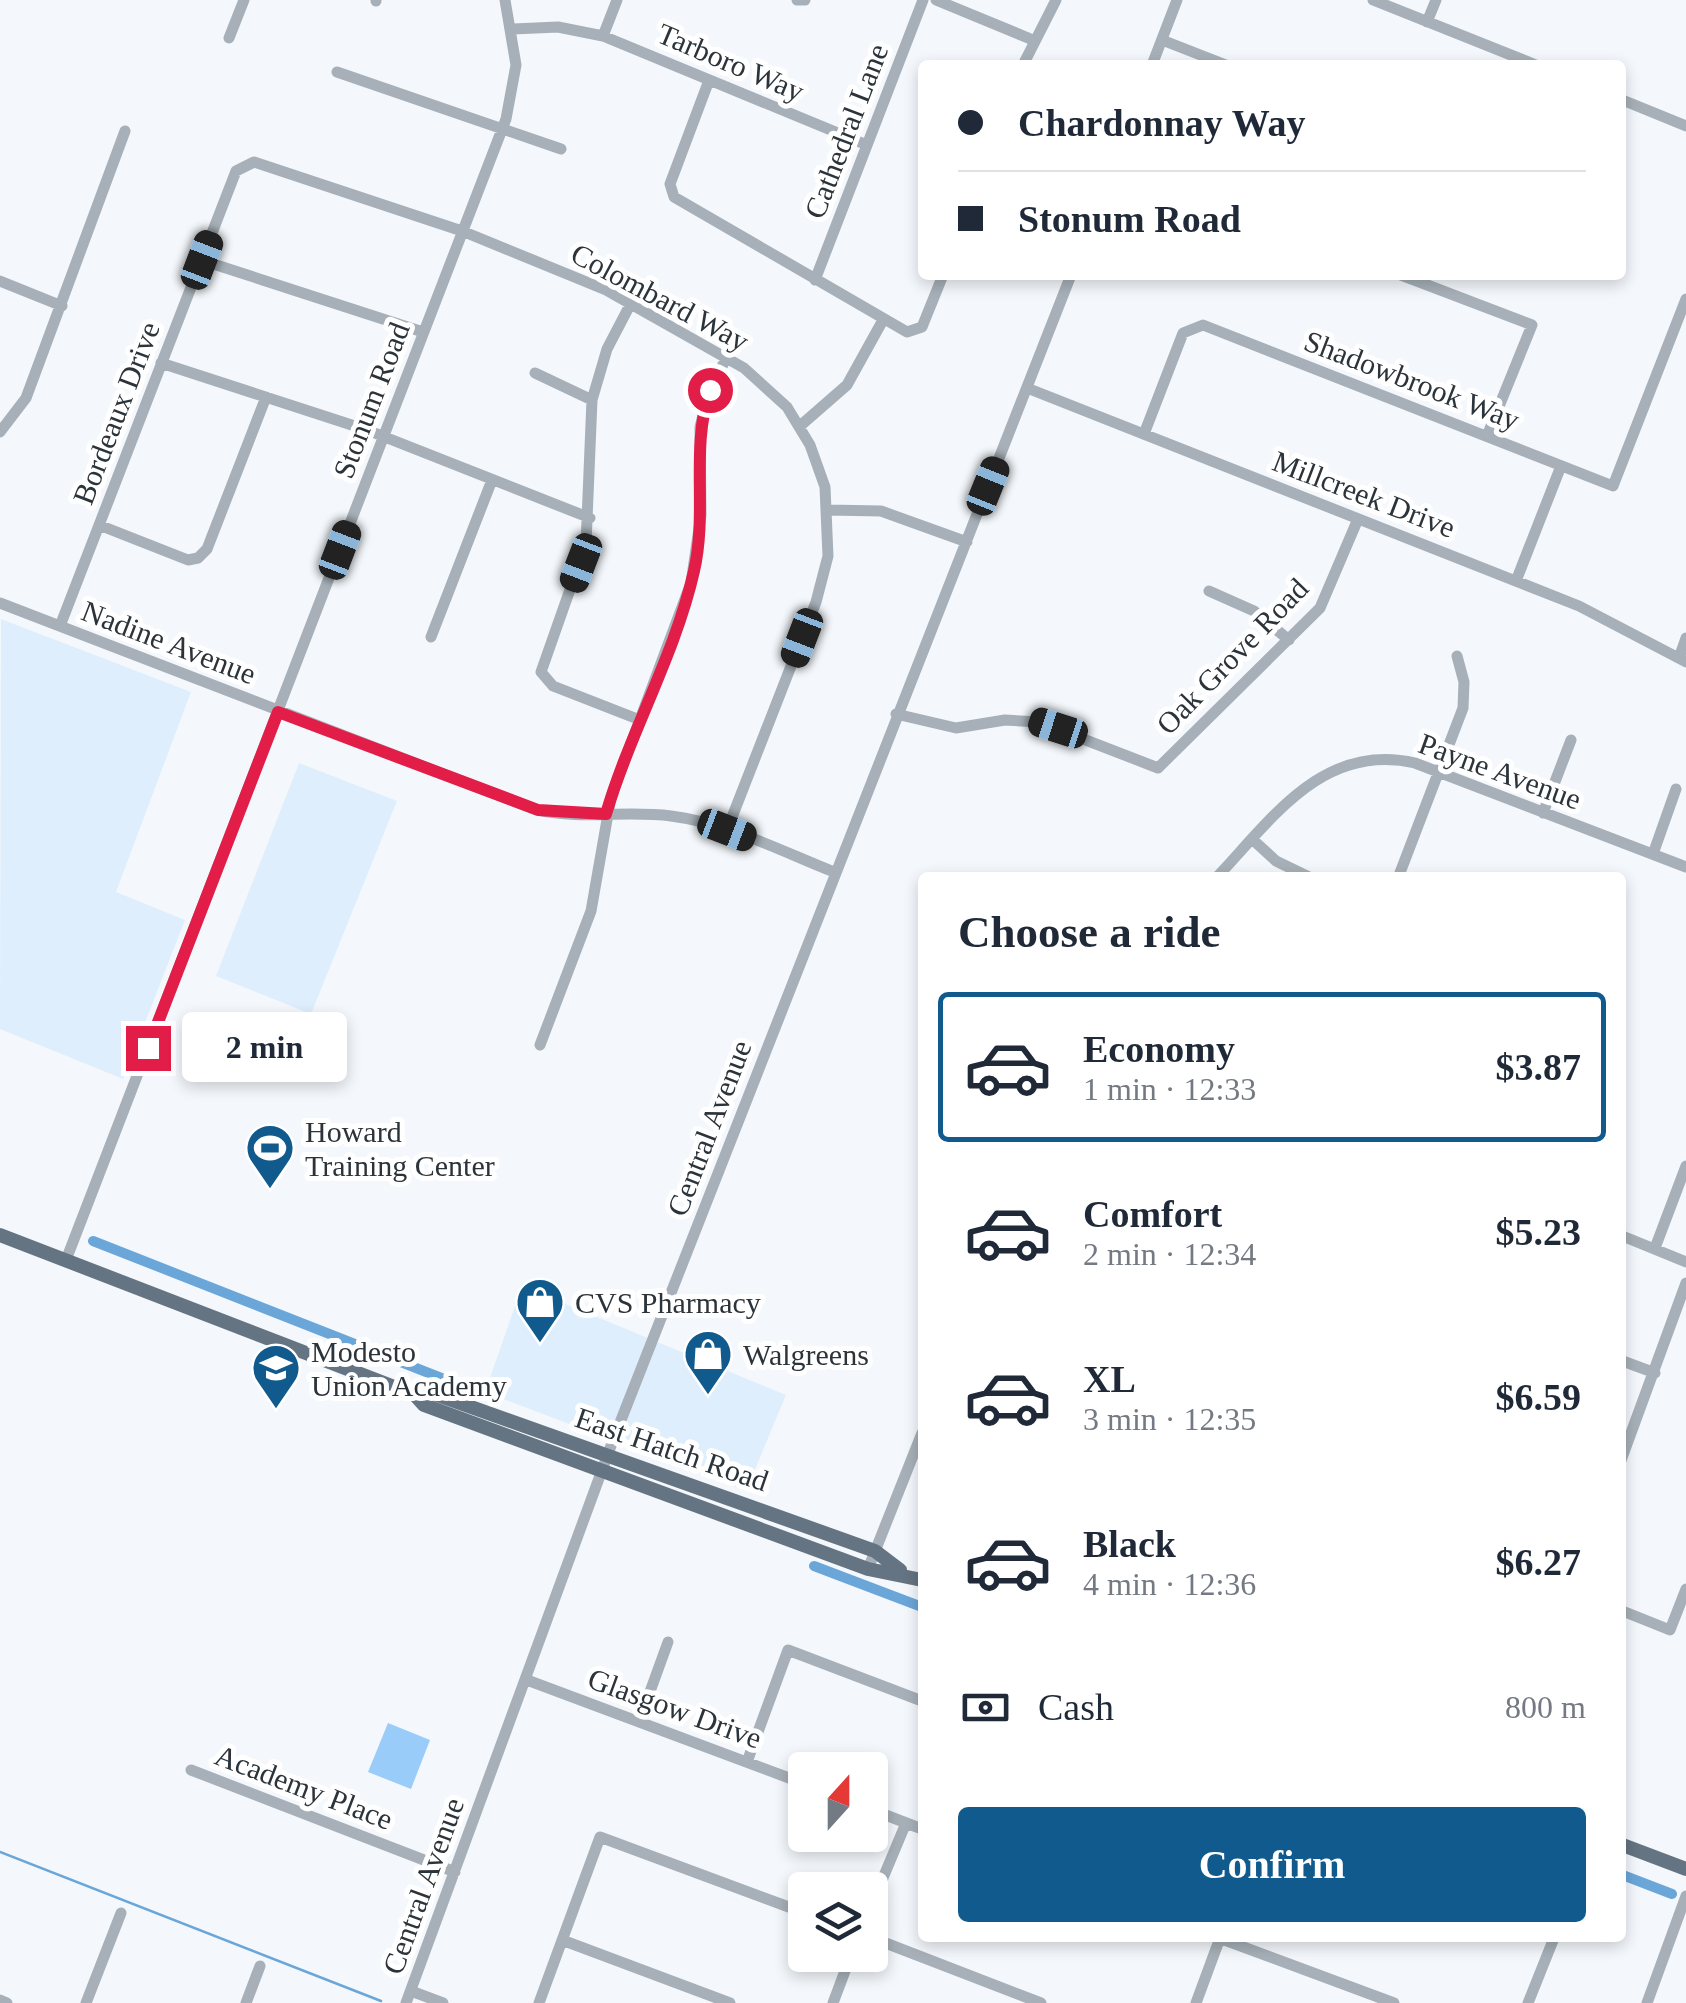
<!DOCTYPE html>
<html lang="en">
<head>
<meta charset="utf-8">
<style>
  :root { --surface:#fff; --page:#f6f6f7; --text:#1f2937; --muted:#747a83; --line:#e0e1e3; --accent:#105a8d }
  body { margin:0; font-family:Georgia,serif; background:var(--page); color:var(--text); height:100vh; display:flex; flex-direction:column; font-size:38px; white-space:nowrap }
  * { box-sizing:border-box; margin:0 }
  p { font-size:32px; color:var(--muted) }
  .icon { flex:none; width:55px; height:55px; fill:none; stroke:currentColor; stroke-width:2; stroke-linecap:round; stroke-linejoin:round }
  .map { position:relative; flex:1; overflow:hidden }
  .side { position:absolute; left:918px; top:872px; width:708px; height:1070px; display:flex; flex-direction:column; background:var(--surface); border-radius:10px; box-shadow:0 5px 15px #0003 }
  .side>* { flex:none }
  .guide { position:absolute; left:918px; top:60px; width:708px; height:220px; border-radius:10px; box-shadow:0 5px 15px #0003; display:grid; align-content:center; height:220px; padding:0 40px; background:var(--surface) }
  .needle { width:65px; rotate:21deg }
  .buttons { position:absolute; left:788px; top:1752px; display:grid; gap:20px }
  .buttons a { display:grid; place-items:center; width:100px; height:100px; border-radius:10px; background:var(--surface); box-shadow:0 5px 15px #0003; font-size:50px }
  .end { position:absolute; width:45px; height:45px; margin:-22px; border:12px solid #e11d48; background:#fff; box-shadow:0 0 0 5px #fff }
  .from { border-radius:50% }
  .bubble { position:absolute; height:70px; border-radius:10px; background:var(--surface); box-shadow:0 5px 15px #0003; font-size:32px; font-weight:800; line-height:70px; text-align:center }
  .car { position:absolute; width:30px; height:60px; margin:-30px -15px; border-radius:12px; box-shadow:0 0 8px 2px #0007; background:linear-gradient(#222 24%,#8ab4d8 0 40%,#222 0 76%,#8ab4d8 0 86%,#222 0) }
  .guide b { display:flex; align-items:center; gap:35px; height:95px; font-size:38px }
  .guide b+b { border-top:2px solid var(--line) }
  .guide i { width:25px; height:25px; background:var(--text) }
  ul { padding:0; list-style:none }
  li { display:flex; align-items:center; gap:30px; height:150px; margin:0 20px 15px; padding:0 20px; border:5px solid transparent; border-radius:10px }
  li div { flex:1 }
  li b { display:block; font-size:38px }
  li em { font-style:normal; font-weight:800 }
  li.active { border-color:var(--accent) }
  li>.icon { width:90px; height:90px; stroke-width:1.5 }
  h2 { padding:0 40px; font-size:45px; line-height:120px }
  .pay { display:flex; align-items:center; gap:25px; height:110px; padding:0 40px; font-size:38px }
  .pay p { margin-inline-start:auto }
  .primary-button { display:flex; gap:20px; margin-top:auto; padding:20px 40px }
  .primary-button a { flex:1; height:115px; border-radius:10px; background:var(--accent); color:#fff; font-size:40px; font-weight:800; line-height:115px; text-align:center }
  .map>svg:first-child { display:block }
  .built { fill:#deeefd }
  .green { fill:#99ccf9 }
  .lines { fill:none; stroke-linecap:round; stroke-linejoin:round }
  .stream { stroke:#6ba6d9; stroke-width:2.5 }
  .canal { stroke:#6ba6d9; stroke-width:10 }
  .minor { stroke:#a7b0b8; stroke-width:11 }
  .major { stroke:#657482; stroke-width:14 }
  .route { stroke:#e11d48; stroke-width:12 }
  .labels { text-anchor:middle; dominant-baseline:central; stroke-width:10; stroke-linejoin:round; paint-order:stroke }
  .street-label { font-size:30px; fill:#2c343b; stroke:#fff }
  .poi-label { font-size:30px; fill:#2c343b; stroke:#fff; text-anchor:start }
</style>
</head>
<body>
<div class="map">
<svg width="1686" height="2003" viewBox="0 0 1686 2003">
  <rect width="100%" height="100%" fill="#f4f8fc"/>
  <path class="built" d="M1,619L191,692L116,892L185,920L123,1079L0,1029Z
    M299,763L397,801L311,1014L216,976Z
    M522,1286L786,1395L746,1491L485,1392Z"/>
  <path class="green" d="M388,1723L430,1740L411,1789L368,1772Z"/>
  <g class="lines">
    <path class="stream" d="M0,1852L381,2001"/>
    <path class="canal" d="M93,1241L472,1390
      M814,1566L922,1607
      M1620,1874L1672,1894"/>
    <path class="minor" d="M376,0V1
      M797,0H805
      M936,0L1033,40
      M1373,0L1536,65
      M1427,22L1436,0
      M513,29L558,27L603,36L867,145
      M603,36L617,0
      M229,38L244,0
      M1162,40L1226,65
      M1023,65L1056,0
      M1152,65L1177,0
      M337,72L561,149
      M708,83L670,184L674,197L907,332L922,327L943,275
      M1620,99L1686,126
      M201,260L423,332
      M1401,275L1532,325L1487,436
      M815,280L923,0
      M0,281L62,306
      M631,303L607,349L592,400L586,544L541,672L553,686L640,720
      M161,363L367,430L590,518
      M535,373L592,400
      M1027,388L1579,606L1686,662
      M800,426L847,385L883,320
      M0,432L26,398L125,131
      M1144,434L1183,333L1203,325L1613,486L1686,299
      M828,510L881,511L967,542
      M99,525L188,560L198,558L207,549L266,397
      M1516,581L1561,466
      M1209,591L1254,611L1289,640
      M0,603L537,810C582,820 626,810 671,816C727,823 781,851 834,872
      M60,626L236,171L254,162L462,231L606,290L744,368L787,407L810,445L825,487L828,556L816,602L727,830
      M431,637L492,480
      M1679,658L1686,638
      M896,714L956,728L1005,720L1039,722L1158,768L1320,608L1358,519
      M1543,813L1571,740
      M1252,839L1276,861L1311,878
      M1653,854L1676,789
      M1216,878C1272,819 1323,742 1415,763L1686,867
      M1398,878L1463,708L1464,682L1457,656
      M540,1045L591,911L611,797L691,583L701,515L700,427L710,389L727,357
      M1620,1235L1686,1262
      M1655,1248L1686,1166
      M66,1260L506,119L516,65L505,0
      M1620,1360L1655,1373
      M1620,1463L1686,1283
      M868,1569L922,1433
      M1620,1610L1670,1630L1686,1589
      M527,1680L805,1784
      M639,1722L668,1642
      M747,1762L788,1650L922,1701
      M191,1770L455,1872
      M870,1809L922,1829
      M870,1909L906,1823
      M870,1937L1041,2003
      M1219,1938L1394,2003
      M562,1940L730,2003
      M411,1991L443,2003
      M0,2000L7,2003
      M86,2003L121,1913
      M246,2003L260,1966
      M406,2003L612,1443L1071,275
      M539,2003L600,1837L805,1913
      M833,2003L851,1955
      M1196,2003L1220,1938
      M1528,2003L1554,1938
      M1647,2003L1686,1896"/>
    <path class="major" d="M0,1235L415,1395L424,1405L868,1569L922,1580
      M415,1395L429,1392L875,1551L900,1570
      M1620,1844L1686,1869"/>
  </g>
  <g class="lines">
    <path class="route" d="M148,1048L278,712L538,810L606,814C630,732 675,655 694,571C708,510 690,449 710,390"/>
  </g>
  <defs>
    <g id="stadium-pin" transform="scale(2.5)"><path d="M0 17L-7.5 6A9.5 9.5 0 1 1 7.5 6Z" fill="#105a8d" stroke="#fff"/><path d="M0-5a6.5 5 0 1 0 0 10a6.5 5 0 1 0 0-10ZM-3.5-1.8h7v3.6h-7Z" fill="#fff"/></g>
    <g id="shop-pin" transform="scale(2.5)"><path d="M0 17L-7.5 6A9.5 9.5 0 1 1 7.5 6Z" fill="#105a8d" stroke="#fff"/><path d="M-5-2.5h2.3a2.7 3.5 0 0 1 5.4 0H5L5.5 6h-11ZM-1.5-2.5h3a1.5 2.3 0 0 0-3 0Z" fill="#fff"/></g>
    <g id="school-pin" transform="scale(2.5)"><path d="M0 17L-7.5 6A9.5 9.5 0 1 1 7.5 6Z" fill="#105a8d" stroke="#fff"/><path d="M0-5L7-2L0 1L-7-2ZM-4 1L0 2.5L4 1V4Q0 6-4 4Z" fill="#fff"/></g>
  </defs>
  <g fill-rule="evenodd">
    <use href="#stadium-pin" x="270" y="1148"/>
    <use href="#shop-pin" x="540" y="1302"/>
    <use href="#shop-pin" x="708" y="1354"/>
    <use href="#school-pin" x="276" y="1368"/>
  </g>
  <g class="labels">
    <g class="street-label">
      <text transform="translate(731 62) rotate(23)">Tarboro Way</text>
      <text transform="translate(846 131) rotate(-69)">Cathedral Lane</text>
      <text transform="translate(660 297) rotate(28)">Colombard Way</text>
      <text transform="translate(1412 380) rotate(21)">Shadowbrook Way</text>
      <text transform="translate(371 400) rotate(-69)">Stonum Road</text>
      <text transform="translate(116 413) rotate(-69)">Bordeaux Drive</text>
      <text transform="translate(1364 494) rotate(21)">Millcreek Drive</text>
      <text transform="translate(169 642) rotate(21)">Nadine Avenue</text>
      <text transform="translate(1232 656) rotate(-46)">Oak Grove Road</text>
      <text transform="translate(1500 771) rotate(20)">Payne Avenue</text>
      <text transform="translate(709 1128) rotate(-69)">Central Avenue</text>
      <text transform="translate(672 1449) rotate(19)">East Hatch Road</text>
      <text transform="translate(675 1708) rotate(20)">Glasgow Drive</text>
      <text transform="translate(304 1787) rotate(21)">Academy Place</text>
      <text transform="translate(423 1886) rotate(-70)">Central Avenue</text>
    </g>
    <g class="poi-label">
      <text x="305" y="1131">Howard<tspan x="305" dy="34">Training Center</tspan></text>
      <text x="575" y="1302">CVS Pharmacy</text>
      <text x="311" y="1351">Modesto<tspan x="311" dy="34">Union Academy</tspan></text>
      <text x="743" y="1354">Walgreens</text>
    </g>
  </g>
</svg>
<div class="buttons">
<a><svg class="needle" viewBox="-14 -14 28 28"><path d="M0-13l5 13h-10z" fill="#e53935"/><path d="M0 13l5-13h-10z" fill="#747a83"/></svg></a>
<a><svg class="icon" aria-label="layers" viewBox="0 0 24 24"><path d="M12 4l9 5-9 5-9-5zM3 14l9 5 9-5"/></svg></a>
</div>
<i class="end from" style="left:710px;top:390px"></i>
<i class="end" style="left:148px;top:1048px"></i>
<div class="bubble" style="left:182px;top:1012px;width:165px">2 min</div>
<i class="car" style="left:202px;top:260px;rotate:21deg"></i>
<i class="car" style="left:988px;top:486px;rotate:22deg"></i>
<i class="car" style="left:340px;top:550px;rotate:21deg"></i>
<i class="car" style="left:581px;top:563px;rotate:201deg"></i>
<i class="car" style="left:802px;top:638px;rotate:201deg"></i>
<i class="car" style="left:1058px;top:728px;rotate:288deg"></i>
<i class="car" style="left:727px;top:830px;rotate:111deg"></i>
<div class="guide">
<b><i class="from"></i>Chardonnay Way</b>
<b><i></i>Stonum Road</b>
</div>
<section class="side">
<h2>Choose a ride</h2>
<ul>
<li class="active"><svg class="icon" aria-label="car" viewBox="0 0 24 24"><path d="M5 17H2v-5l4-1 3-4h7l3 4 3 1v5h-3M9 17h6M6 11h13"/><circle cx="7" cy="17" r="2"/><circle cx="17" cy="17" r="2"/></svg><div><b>Economy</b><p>1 min · 12:33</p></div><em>$3.87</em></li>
<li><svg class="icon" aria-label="car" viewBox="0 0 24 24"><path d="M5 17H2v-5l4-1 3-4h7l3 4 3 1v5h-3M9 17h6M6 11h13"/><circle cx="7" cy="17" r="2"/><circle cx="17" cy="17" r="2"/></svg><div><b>Comfort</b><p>2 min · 12:34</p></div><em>$5.23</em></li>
<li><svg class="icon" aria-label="car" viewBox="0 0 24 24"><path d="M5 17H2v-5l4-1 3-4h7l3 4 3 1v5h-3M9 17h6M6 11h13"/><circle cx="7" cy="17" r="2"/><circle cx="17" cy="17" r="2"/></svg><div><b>XL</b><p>3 min · 12:35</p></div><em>$6.59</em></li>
<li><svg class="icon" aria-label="car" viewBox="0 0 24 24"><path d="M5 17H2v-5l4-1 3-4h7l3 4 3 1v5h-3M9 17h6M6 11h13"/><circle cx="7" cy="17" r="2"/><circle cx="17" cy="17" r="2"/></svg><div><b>Black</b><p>4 min · 12:36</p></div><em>$6.27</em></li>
</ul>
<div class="pay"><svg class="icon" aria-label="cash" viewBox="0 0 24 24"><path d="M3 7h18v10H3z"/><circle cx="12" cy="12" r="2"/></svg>Cash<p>800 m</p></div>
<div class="primary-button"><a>Confirm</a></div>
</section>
</div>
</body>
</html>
